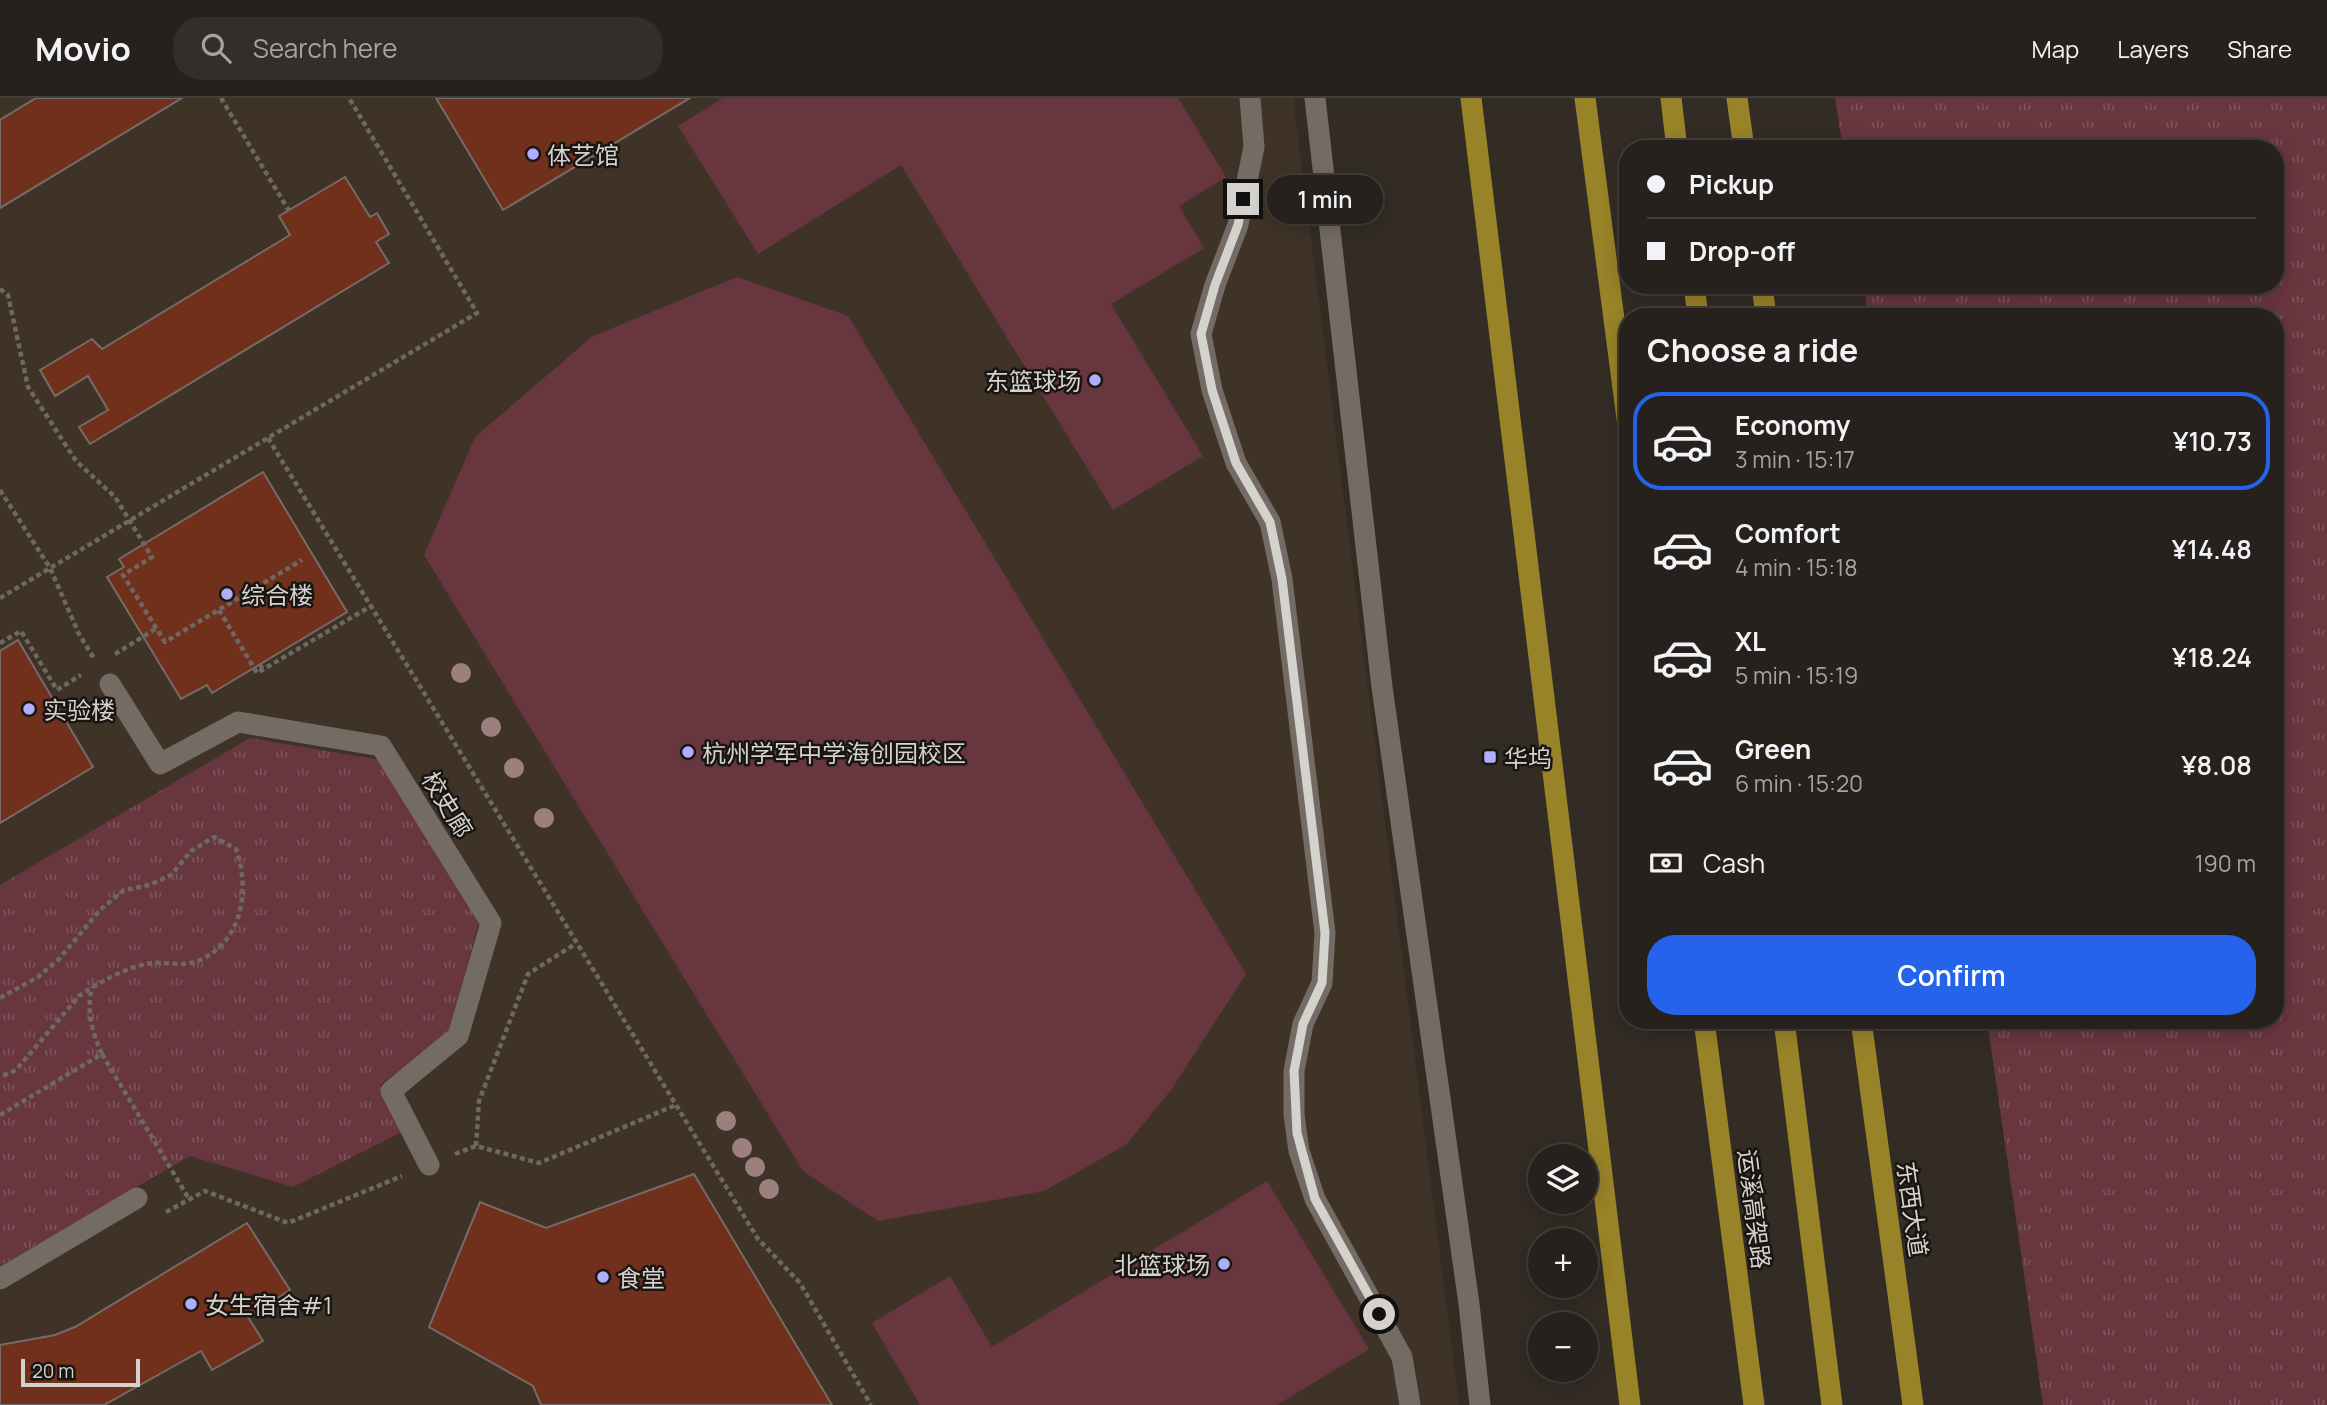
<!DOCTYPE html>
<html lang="en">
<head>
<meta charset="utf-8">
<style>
  :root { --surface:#26211c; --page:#322e29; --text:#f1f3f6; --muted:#a4a3a3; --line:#423e3b; --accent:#2563eb }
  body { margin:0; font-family:Manrope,"Noto Sans SC",sans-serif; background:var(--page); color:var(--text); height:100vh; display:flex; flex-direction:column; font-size:26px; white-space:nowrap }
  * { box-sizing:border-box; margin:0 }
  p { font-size:23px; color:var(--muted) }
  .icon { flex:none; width:38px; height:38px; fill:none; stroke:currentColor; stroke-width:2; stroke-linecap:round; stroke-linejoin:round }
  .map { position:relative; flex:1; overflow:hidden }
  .sheet { position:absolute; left:1619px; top:210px; width:665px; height:721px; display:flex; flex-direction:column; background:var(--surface); border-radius:28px; box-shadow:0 4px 18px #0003,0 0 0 2px var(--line) }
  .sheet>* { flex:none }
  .top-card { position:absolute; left:1619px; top:42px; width:665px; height:154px; border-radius:28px; box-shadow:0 4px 18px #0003,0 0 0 2px var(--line); display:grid; align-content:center; height:154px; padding:0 28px; background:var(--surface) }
  .fabs { position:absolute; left:1528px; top:1046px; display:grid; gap:14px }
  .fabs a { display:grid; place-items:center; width:70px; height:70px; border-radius:50%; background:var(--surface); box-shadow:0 4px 18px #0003,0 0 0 2px var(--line); font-size:35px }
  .scale { position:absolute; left:21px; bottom:18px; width:119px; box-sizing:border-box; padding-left:7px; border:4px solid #d5d1cc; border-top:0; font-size:19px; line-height:24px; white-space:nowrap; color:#d5d1cc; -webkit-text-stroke:5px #181512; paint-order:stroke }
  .end { position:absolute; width:32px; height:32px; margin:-16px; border:9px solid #d5d1cc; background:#111; box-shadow:0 0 0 4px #111 }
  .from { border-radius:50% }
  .bubble { position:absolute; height:49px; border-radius:24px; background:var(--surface); box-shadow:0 4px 18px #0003,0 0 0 2px var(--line); font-size:23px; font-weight:600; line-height:49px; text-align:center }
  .top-card b { display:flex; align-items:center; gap:24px; height:66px; font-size:26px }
  .top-card b+b { border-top:2px solid var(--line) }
  .top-card i { width:18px; height:18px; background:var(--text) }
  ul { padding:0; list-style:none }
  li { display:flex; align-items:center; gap:21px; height:98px; margin:0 14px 10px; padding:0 14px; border:4px solid transparent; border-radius:28px }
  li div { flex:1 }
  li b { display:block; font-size:26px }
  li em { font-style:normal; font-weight:600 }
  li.active { border-color:var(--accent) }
  li>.icon { width:63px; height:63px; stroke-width:1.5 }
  h2 { padding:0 28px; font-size:32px; line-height:84px }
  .pay { display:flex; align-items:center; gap:18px; height:77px; padding:0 28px; font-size:26px }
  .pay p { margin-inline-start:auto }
  .button { display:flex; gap:14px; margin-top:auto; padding:14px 28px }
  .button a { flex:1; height:80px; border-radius:28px; background:var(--accent); color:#fff; font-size:28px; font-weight:600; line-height:80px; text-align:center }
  header { display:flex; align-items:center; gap:42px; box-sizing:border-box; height:98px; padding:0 35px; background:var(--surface); border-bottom:2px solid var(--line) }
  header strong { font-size:33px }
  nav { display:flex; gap:38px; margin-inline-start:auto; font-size:24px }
  .search { width:490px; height:63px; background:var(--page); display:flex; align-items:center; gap:18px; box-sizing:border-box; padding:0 24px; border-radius:28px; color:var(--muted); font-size:26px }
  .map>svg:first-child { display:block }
  .built { fill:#3f3328 }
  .grass { fill:url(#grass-tufts) }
  .pitch { fill:#68363f }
  .building { fill:#70301c; stroke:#766b67; stroke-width:2 }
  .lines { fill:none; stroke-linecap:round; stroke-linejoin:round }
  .path { stroke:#6e6862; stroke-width:4.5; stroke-dasharray:5 3.5; stroke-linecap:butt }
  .street { stroke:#736b64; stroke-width:21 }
  .highway { stroke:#998328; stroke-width:21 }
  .tree { fill:#9c8080 }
  .route { stroke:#d5d1cc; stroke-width:9 }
  .poi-dot { fill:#aeaefb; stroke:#181512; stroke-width:2.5 }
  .labels { text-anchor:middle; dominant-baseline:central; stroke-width:5; stroke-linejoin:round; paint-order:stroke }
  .poi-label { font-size:24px; fill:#d5d1cc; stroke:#181512; text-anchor:start }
  .street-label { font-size:24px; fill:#d5d1cc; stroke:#181512 }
</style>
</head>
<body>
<header>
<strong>Movio</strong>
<div class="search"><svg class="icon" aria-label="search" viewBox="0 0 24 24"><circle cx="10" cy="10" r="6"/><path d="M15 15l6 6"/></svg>Search here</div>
<nav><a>Map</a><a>Layers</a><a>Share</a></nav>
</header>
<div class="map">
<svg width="2327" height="1307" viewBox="0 0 2327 1307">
  <defs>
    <pattern id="grass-tufts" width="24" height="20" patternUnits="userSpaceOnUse" patternTransform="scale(1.75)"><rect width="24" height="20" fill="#68363f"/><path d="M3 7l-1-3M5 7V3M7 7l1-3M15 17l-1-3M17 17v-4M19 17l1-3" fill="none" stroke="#7d525a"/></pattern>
  </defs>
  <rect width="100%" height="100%" fill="#332c25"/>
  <path class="built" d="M0,0H1293L1459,1307H0Z"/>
  <path class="grass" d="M1835,0H2327V1307H2043L1987,922H2275V219H1868L1864,187H2275V51H1843Z
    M250,640L380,662L479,824L449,935L380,987L404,1033L293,1089L190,1058L0,1168V787Z"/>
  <path class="pitch" d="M723,0H1178L1226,79L1179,108L1204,150L1111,206L1203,358L1113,412L901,67L758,156L678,28Z
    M737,179L848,218L1246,876L1171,992L1127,1046L1044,1093L878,1123L803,1073L424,457L475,339L593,238Z
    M1267,1083L1369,1251L1277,1307H920L872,1225L950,1178L992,1249Z"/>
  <path class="building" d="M36,0H182L0,110V22Z
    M436,0H690L503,112Z
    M345,79L370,119L377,115L389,136L376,144L389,165L90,346L79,329L108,312L88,278L55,298L40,272L92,241L102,251L290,137L279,118Z
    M263,374L347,514L212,595L207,587L181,601L107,479L124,469L119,461Z
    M18,542L93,669L0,725V553Z
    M694,1076L832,1307H541L533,1288L429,1229L480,1104L546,1130Z
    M247,1125L290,1192L248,1219L263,1243L212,1272L201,1253L104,1307H0V1247L55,1237L75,1229Z"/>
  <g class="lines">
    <path class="path" d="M221,0L289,113
      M0,191L8,197L28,289L76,363L115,399L152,459L123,477L165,544L302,462
      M268,340L758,1141L800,1185L871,1307
      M0,392L50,470L79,536L95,562
      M0,500L477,215L349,0
      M219,512L257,575L371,508
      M0,545L21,533L57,592L81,577
      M115,556L157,530
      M260,566L263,573
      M0,900L38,879L60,860L100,812L124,792L150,787L171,777L191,753L214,739L236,751C251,793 242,847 195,864C179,869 162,862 147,866C124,870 98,885 79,898L16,972L0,979
      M102,956L189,1101
      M0,1017L102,956C92,933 86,914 92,889
      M476,1048L479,1003L528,876L575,846
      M455,1056L476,1048L539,1065L676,1007
      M166,1114L205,1093L288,1125L402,1078"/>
    <path class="street" d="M1250,0L1254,49L1238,127L1215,187L1201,236L1212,292L1236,365L1270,424L1282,481L1325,835L1322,885L1303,926L1294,973V1017L1299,1053L1315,1101L1402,1259L1410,1307
      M1315,0L1382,589L1469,1206L1480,1307
      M110,586L160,666L238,624L381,648L491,825L458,938L391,993L429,1067
      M0,1181L137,1100"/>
    <path class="highway" d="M1471,0L1630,1307
      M1585,0L1628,328
      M1671,0L1677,51
      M1737,0L1744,51
      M1694,187L1698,219
      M1762,187L1766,219
      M1704,922L1754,1307
      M1784,922L1832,1307
      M1861,922L1913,1307"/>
  </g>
  <g class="tree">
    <circle cx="461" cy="575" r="10"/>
    <circle cx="491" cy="629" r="10"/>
    <circle cx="514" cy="670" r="10"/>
    <circle cx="544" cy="720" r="10"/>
    <circle cx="726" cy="1023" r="10"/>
    <circle cx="742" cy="1050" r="10"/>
    <circle cx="755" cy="1069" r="10"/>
    <circle cx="769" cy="1091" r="10"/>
  </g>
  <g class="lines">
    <path class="route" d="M1243,101L1238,127L1215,187L1201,236L1212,292L1236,365L1270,424L1282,481L1325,835L1322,885L1303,926L1294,973L1297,1035L1315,1101L1379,1216"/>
  </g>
  <g class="poi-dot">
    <circle cx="533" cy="56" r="7"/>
    <circle cx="1095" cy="282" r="7"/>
    <circle cx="227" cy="496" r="7"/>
    <circle cx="29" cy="611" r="7"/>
    <circle cx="688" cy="654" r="7"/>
    <rect x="1483" y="652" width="14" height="14" rx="3.5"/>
    <circle cx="1224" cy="1166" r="7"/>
    <circle cx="603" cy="1179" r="7"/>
    <circle cx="191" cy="1206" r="7"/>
  </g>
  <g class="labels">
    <g class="poi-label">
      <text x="547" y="56">体艺馆</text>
      <text x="1081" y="282" text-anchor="end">东篮球场</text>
      <text x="241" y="496">综合楼</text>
      <text x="43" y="611">实验楼</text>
      <text x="702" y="654">杭州学军中学海创园校区</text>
      <text x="1504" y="659">华坞</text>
      <text x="1210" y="1166" text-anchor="end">北篮球场</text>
      <text x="617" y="1179">食堂</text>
      <text x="205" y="1206">女生宿舍#1</text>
    </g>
    <g class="street-label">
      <text transform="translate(448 706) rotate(58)">校史廊</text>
      <text transform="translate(1755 1111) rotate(83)">运溪高架路</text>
      <text transform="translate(1913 1111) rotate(82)">东西大道</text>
    </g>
  </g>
</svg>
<div class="fabs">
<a><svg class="icon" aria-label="layers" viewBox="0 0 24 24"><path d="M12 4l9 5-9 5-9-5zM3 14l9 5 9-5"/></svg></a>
<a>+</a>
<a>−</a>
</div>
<div class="scale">20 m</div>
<i class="end from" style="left:1379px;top:1216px"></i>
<i class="end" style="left:1243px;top:101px"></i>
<div class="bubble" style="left:1267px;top:77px;width:116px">1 min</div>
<div class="top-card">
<b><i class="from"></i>Pickup</b>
<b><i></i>Drop-off</b>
</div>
<section class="sheet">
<h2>Choose a ride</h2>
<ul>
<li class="active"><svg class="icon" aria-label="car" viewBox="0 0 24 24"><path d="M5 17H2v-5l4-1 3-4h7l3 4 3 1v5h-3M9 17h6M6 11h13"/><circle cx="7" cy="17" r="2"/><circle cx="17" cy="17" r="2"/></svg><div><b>Economy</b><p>3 min · 15:17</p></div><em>¥10.73</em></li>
<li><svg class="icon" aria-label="car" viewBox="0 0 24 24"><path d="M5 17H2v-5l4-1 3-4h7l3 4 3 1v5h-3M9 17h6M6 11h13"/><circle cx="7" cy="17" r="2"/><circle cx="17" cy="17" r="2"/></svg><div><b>Comfort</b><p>4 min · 15:18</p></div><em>¥14.48</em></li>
<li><svg class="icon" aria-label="car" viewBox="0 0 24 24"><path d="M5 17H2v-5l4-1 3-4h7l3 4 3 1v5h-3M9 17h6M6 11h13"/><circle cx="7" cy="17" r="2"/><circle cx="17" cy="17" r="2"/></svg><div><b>XL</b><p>5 min · 15:19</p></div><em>¥18.24</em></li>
<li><svg class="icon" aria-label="car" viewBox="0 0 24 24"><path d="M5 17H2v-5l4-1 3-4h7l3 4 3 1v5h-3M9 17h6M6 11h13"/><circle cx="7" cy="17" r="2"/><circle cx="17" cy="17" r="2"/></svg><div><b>Green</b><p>6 min · 15:20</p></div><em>¥8.08</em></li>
</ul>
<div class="pay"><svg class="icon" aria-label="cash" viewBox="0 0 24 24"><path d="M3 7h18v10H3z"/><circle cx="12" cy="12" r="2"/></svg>Cash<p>190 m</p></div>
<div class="button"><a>Confirm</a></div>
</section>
</div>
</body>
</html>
